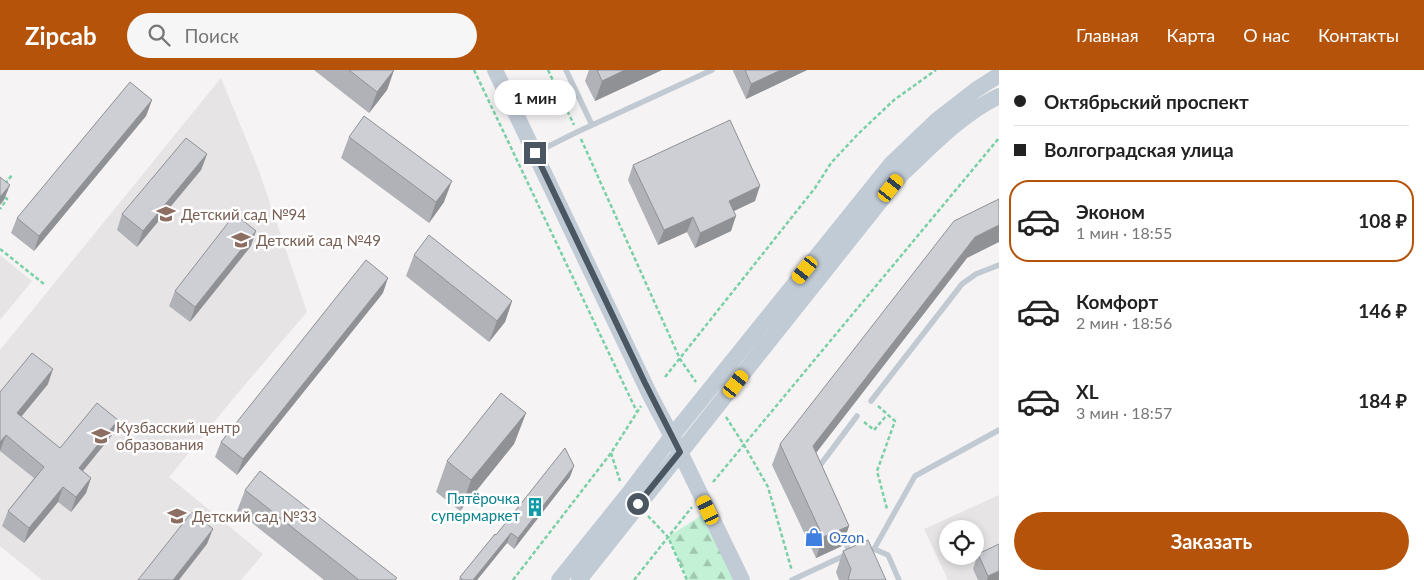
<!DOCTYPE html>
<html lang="ru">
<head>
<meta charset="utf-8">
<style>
  :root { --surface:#fff; --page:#f6f6f6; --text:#222; --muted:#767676; --line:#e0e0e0; --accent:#b45309 }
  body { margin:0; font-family:Lato,sans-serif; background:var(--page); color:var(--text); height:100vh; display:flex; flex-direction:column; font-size:19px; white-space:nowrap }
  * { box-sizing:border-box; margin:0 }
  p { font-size:16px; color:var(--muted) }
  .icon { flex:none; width:28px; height:28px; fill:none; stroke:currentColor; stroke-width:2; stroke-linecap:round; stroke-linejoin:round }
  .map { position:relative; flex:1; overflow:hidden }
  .panel { display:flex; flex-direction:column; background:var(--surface); width:425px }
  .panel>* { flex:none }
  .top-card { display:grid; align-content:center; height:110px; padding:0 15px; background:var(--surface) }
  .buttons { position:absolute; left:939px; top:450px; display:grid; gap:10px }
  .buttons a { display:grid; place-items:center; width:45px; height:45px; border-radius:50%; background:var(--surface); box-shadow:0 2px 8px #0003; font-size:25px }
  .end { position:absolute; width:22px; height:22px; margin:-11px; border:6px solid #4a5661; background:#fff; box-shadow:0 0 0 2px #fff }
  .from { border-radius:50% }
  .bubble { position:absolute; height:35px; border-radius:18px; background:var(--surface); box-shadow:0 2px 8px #0003; font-size:16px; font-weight:700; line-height:35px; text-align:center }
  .car { position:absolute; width:15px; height:30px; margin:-15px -8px; border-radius:6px; box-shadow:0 0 4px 1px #0007; background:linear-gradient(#f5c518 24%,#345 0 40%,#f5c518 0 76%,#345 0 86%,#f5c518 0) }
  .top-card b { display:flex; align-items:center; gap:18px; height:48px; font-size:19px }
  .top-card b+b { border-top:1px solid var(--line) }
  .top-card i { width:12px; height:12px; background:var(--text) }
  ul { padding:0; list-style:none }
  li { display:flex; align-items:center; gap:15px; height:82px; margin:0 10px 8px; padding:0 5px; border:2px solid transparent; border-radius:20px }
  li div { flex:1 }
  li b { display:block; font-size:19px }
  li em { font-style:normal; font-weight:700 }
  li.selected { border-color:var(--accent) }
  li>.icon { width:45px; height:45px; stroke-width:1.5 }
  .button { display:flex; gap:10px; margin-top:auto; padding:10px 15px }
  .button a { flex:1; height:58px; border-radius:30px; background:var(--accent); color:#fff; font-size:20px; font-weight:700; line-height:58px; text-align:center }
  header { display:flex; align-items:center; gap:30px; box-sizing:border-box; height:70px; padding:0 25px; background:var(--accent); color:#fff }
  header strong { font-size:24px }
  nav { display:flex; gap:28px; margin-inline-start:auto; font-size:18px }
  .search { width:350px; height:45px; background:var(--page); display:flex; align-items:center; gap:12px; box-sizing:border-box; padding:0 18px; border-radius:28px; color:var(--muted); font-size:19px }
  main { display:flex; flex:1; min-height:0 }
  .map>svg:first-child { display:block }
  .education { fill:#e6e4e5; fill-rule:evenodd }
  .forest { fill:url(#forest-firs) }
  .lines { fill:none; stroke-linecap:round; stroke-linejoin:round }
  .path { stroke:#7ad0a6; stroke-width:2.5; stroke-dasharray:4 2.5; stroke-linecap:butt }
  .service { stroke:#c1cad2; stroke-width:5.5 }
  .secondary { stroke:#c1cbd6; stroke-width:16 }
  .wall { fill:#b0b2b7 }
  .shaded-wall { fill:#909195 }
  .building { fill:#cdcfd5; stroke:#909195 }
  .route { stroke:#4a5661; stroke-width:6 }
  .labels { text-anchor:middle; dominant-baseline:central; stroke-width:5; stroke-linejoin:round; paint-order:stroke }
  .education-label { font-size:15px; fill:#785e54; stroke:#fff; text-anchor:start }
  .culture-label { font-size:15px; fill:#0d838f; stroke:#fff; text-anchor:end }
  .shop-label { font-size:15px; fill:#366cbe; stroke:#fff; text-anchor:start }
</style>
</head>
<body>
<header>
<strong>Zipcab</strong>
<div class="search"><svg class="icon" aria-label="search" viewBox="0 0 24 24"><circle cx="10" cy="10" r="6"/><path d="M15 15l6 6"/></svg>Поиск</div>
<nav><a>Главная</a><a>Карта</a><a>О нас</a><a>Контакты</a></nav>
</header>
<main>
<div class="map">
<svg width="999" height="510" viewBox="0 0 999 510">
  <defs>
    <pattern id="forest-firs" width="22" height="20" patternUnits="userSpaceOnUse" patternTransform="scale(1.25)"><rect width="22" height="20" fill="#c3f1d5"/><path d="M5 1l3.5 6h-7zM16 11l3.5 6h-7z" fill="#a0c6b0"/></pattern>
  </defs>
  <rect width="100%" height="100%" fill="#f5f3f3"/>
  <path class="education" d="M221,8L258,98L307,242L237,324L169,407L263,484L241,510H42L0,476V280Z
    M0,185L32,211L0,250Z
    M999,425V510H948L924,459ZM948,459H975V486H948Z"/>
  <path class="forest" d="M702,445L734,510H688L668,467Z"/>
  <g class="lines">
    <path class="path" d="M474,0L637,342
      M548,0L574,55
      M581,69L680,289L696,312
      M5,114L12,105
      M0,123L7,129L0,139
      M0,179L44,214
      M665,307L815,118L831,93L858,64L894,30L936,0
      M878,336L895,351L877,401L887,439
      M726,347L744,375L768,417L792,501
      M864,352L874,360L887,345
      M611,383L620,411
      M713,412L999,68
      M648,446L668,467L687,510
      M513,510L611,383L641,336
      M634,510L692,437"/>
    <path class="service" d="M566,0L592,55
      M535,83L577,62L712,0
      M871,331L962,214L976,204L999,195
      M818,398L857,346
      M792,510L850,483L842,464
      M899,510L888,485L874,479L915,406L999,360"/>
    <path class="secondary" d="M495,0L650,325L680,382L742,510
      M559,510L629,423L672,366L891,94L937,50L977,19L999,5
      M579,510L902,104C932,76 962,44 999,26"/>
  </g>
  <path class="wall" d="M314,0H394L387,20L369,43Z
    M589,0H662L595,31L585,11Z
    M733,0H807L746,29L733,1Z
    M152,30L146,46L34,181L11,163L17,148Z
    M349,67L444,132L429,153L341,88Z
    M207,84L201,100L137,177L117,160L122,144Z
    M633,95L755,131L734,141L731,161L695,178L687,162L658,175L628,110Z
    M251,176L190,252L169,236L175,221Z
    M414,185L512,231L505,252L489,272L406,206Z
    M967,188L816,383L849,456L842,476L816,488L772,395L780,374Z
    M383,223L237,405L215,387L221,372Z
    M48,314L21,347L60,378L118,350L112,365L83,401L91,408L86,423L71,442L58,432L24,473L2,456L8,441L34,408L0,381V322Z
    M526,343L514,374L460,441L436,422L447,391Z
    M570,407L514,479L507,473L477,510H459L460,507L496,465Z
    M245,420L396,510H324L237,441Z
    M843,481L886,510H839L836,502Z
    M978,484L999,510H978L973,499Z"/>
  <path class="shaded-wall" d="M394,0L387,20L369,43L377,22Z
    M625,0H662L595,31L602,11Z
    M781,0H807L746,29L751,14Z
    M152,30L146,46L34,181L39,166Z
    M207,84L201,100L137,177L143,161Z
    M452,111L444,132L429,153L436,132Z
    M10,115L4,130L0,135V127Z
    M760,116L755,131L723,146L729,131Z
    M736,146L731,161L695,178L700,163Z
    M693,147L687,162L658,175L664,160Z
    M999,155V172L967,188L805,397L813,376L975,167Z
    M256,161L251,176L190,252L195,237Z
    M388,208L383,223L237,405L243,389Z
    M512,231L505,252L489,272L497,251Z
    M53,299L48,314L12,358L17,343Z
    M526,343L514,374L460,441L471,410Z
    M118,350L112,365L73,413L79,398Z
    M6,365L0,381V372Z
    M574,396L570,407L514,479L518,468Z
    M91,408L86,423L71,442L76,427Z
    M63,417L58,432L24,473L29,458Z
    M849,456L842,476L816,488L823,467Z
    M213,459L207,474L179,510H173Z
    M511,463L507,473L477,510H473Z
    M999,501V510H987L988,506Z"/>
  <path class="building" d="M349,0H394L377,22Z
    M597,0H625L602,11Z
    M745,0H781L751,14Z
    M130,12L152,30L39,166L17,148Z
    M364,46L452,111L436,132L349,67Z
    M730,50L760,116L729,131L736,146L700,163L693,147L664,160L633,95Z
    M186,68L207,84L143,161L122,144Z
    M0,107L10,115L0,127Z
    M999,129V155L975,167L813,376L849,456L823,467L780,374L954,151Z
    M235,144L256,161L195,237L175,221Z
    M429,165L512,231L497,251L414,185Z
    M366,190L388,208L243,389L221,372Z
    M32,283L53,299L17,343L60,378L97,333L118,350L79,398L91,408L76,427L63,417L29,458L8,441L44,397L6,365L0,372V322Z
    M501,323L526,343L471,410L447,391Z
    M565,378L574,396L518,468L511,463L473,510H463L460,507L495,464L496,465Z
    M260,401L397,508L395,510H359L245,420Z
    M192,442L213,459L173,510H138Z
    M868,470L886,510H848L851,499L843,481Z
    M999,474V501L988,506L978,484Z"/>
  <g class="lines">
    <path class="route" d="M535,83L645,313L680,382L638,434"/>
  </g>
  <defs>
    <g id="school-bare" transform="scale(1.5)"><path d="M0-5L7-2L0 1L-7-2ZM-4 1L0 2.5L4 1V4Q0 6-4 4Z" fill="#8d6e63" stroke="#fff" stroke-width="2.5" paint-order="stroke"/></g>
    <g id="building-bare" transform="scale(1.5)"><path d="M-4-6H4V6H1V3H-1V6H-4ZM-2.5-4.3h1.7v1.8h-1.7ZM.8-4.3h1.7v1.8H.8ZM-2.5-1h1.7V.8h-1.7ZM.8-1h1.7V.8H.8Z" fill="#0f9aa8" stroke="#fff" stroke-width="2.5" paint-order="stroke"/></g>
    <g id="shop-bare" transform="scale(1.5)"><path d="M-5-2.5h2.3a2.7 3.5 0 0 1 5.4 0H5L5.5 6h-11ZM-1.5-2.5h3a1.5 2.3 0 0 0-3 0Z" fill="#3f7fe0" stroke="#fff" stroke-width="2.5" paint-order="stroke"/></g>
  </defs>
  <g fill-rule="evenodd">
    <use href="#school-bare" x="166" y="144"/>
    <use href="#school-bare" x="241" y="170"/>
    <use href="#school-bare" x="101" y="366"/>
    <use href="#building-bare" x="535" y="437"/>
    <use href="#school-bare" x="177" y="446"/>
    <use href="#shop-bare" x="814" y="467"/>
  </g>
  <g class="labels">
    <g class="education-label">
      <text x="181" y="144">Детский сад №94</text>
      <text x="256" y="170">Детский сад №49</text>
      <text x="116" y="357">Кузбасский центр<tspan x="116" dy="17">образования</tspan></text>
      <text x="192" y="446">Детский сад №33</text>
    </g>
    <g class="culture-label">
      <text x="520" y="428">Пятёрочка<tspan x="520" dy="17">супермаркет</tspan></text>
    </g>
    <g class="shop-label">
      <text x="829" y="467">Ozon</text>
    </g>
  </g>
</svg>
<div class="buttons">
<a><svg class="icon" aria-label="locate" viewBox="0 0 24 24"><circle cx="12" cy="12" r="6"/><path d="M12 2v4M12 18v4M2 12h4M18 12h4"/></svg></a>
</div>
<i class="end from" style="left:638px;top:434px"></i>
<i class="end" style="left:535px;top:83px"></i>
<div class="bubble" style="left:494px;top:10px;width:82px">1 мин</div>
<i class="car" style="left:891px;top:118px;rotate:39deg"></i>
<i class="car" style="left:805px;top:200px;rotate:219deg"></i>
<i class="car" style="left:736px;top:314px;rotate:38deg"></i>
<i class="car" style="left:708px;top:440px;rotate:335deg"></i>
</div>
<section class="panel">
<div class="top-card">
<b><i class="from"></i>Октябрьский проспект</b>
<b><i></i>Волгоградская улица</b>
</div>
<ul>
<li class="selected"><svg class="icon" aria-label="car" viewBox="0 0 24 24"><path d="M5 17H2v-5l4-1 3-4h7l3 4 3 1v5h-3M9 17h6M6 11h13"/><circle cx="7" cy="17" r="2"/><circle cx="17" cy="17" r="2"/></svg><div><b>Эконом</b><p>1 мин · 18:55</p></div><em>108 ₽</em></li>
<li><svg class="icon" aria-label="car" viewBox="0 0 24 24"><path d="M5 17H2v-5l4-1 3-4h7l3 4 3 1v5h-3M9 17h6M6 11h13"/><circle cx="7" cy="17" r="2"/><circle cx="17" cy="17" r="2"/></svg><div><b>Комфорт</b><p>2 мин · 18:56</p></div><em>146 ₽</em></li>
<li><svg class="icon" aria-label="car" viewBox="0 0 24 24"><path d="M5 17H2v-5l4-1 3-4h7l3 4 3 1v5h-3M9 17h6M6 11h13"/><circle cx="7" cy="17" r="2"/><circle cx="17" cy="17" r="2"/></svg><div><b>XL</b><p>3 мин · 18:57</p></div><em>184 ₽</em></li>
</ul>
<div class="button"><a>Заказать</a></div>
</section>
</main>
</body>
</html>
